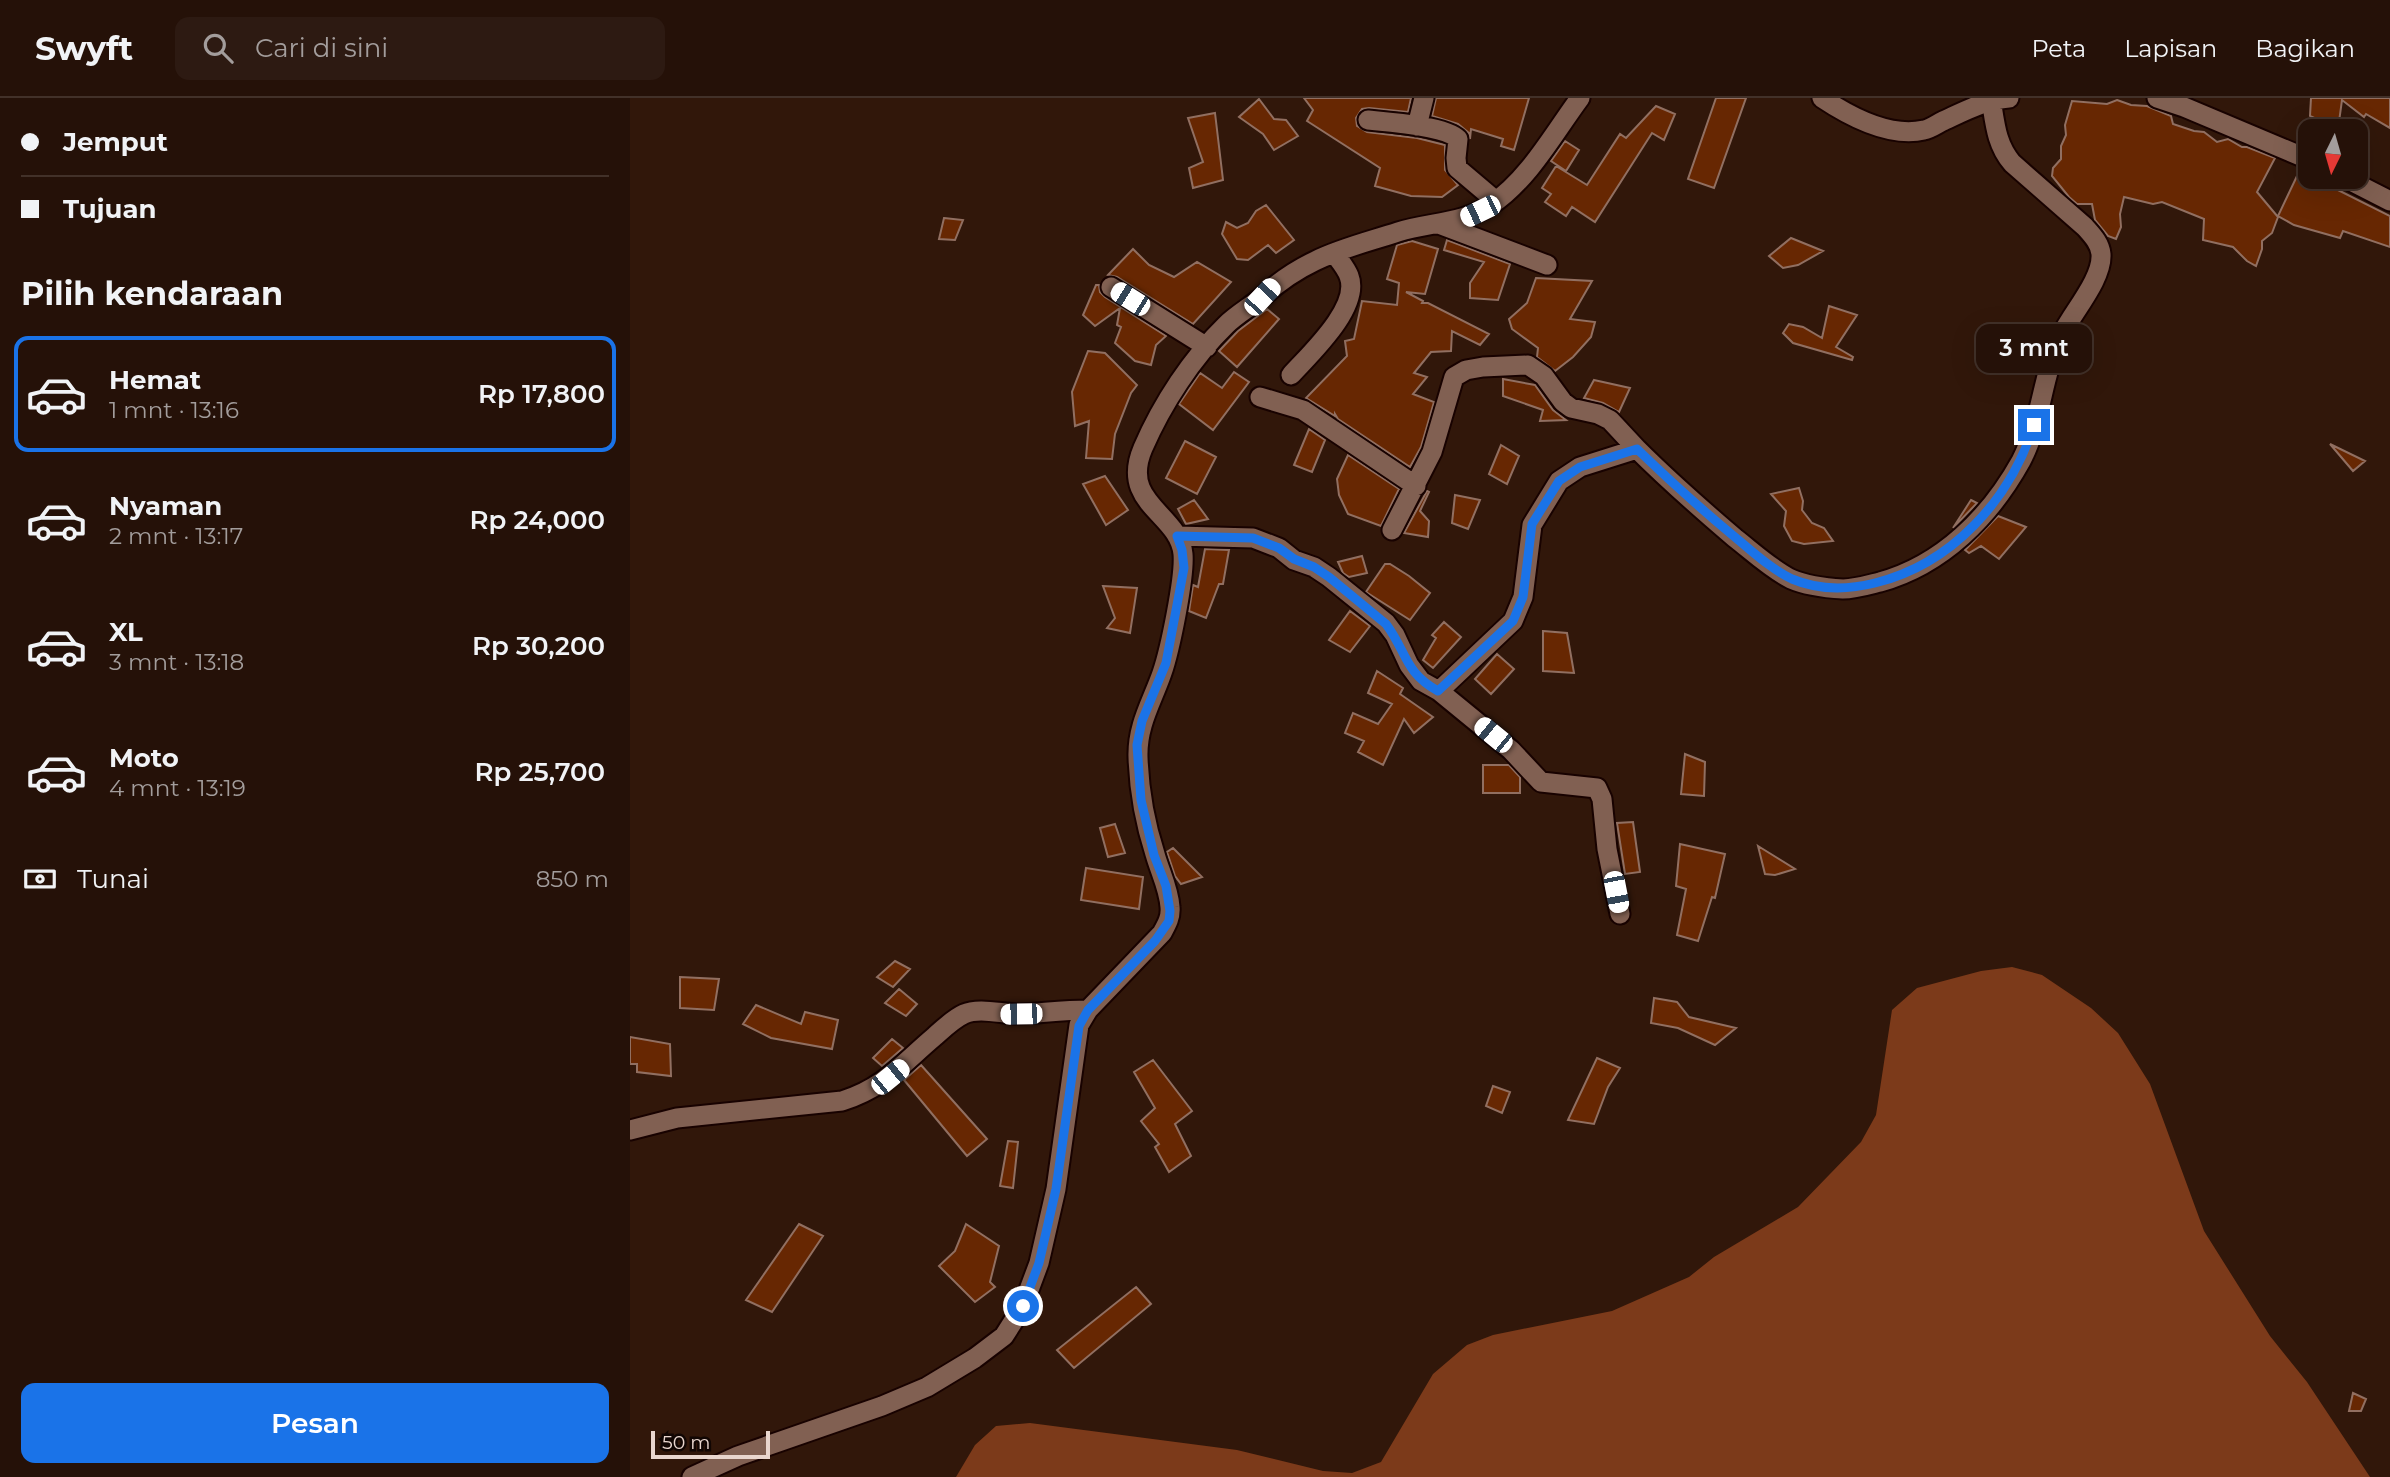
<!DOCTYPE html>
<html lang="id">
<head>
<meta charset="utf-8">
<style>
  :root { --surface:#251108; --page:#2d1a12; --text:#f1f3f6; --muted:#a39d9c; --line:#423129; --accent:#1a73e8 }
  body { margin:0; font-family:Montserrat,sans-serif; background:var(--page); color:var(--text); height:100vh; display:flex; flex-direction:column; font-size:26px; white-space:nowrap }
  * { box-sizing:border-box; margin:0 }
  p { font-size:23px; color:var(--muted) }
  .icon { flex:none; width:38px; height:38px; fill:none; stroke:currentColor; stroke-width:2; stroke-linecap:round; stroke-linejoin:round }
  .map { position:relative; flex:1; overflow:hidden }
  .details { display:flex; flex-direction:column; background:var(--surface); width:630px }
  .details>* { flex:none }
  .top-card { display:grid; align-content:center; height:154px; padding:0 21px; background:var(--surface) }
  .needle { width:46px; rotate:185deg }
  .buttons { position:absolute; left:1668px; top:21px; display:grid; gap:14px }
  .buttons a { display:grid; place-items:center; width:70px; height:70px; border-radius:14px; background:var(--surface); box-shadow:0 7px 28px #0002,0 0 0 2px var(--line); font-size:35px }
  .scale { position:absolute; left:21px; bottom:18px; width:119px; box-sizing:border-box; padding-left:7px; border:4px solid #e9d6ce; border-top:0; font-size:19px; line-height:24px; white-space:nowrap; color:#e9d6ce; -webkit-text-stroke:5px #110603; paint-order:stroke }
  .end { position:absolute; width:32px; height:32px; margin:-16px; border:9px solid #1a73e8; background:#fff; box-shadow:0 0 0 4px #fff }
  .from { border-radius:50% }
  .bubble { position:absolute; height:49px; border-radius:14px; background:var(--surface); box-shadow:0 7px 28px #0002,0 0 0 2px var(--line); font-size:23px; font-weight:600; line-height:49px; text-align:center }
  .car { position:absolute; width:21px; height:42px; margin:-21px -10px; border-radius:9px; box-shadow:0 0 5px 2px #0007; background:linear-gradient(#fff 24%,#345 0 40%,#fff 0 76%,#345 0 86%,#fff 0) }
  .top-card b { display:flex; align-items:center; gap:24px; height:66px; font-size:26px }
  .top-card b+b { border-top:2px solid var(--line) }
  .top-card i { width:18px; height:18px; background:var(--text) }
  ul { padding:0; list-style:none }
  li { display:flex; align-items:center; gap:21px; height:116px; margin:0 14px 10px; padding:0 7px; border:4px solid transparent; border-radius:14px }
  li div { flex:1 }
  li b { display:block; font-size:26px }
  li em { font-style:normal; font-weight:600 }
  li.current { border-color:var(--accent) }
  li>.icon { width:63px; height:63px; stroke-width:1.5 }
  h2 { padding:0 21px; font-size:32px; line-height:84px }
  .pay { display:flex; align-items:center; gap:18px; height:77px; padding:0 21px; font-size:26px }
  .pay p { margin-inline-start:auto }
  .button { display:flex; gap:14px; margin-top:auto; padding:14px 21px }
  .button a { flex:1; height:80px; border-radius:14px; background:var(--accent); color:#fff; font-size:28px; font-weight:600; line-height:80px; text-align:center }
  header { display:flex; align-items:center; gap:42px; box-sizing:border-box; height:98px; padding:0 35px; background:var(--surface); border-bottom:2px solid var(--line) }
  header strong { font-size:33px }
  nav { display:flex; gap:38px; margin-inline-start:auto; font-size:24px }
  .search { width:490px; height:63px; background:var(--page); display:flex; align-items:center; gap:18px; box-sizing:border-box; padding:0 24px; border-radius:14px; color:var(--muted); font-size:26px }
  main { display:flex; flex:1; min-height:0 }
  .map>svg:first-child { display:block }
  .forest { fill:#7c3a1a }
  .building { fill:#672702; stroke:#916f61; stroke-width:2 }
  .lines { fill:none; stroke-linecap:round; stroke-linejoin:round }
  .minor-casing { stroke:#180200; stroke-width:23 }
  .minor { stroke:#816052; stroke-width:19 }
  .route { stroke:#1a73e8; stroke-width:9 }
</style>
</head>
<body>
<header>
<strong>Swyft</strong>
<div class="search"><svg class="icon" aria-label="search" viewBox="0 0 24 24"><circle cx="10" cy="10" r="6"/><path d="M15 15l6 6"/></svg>Cari di sini</div>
<nav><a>Peta</a><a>Lapisan</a><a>Bagikan</a></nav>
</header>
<main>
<section class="details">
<div class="top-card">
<b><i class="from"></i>Jemput</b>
<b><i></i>Tujuan</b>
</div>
<h2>Pilih kendaraan</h2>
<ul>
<li class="current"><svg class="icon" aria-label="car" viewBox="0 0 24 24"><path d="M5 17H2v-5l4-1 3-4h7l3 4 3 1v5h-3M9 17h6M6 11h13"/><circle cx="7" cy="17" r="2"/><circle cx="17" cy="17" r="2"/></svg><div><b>Hemat</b><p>1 mnt · 13:16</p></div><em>Rp 17,800</em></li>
<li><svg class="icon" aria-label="car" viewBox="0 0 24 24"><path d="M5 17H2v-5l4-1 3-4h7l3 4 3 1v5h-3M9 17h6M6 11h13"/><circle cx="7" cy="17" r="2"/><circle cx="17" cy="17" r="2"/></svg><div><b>Nyaman</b><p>2 mnt · 13:17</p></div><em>Rp 24,000</em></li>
<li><svg class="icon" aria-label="car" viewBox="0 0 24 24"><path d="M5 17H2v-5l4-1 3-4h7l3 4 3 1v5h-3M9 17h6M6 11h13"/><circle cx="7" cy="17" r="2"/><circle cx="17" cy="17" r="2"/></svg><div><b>XL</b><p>3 mnt · 13:18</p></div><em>Rp 30,200</em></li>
<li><svg class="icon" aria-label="car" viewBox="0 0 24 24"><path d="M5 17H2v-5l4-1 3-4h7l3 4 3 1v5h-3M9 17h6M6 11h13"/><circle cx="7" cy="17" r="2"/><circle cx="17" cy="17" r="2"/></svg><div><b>Moto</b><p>4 mnt · 13:19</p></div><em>Rp 25,700</em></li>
</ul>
<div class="pay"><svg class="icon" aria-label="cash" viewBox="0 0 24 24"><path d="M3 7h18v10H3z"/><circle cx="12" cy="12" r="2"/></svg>Tunai<p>850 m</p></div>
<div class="button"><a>Pesan</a></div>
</section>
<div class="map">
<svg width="1760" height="1379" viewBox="0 0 1760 1379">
  <rect width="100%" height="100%" fill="#31170a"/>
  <path class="forest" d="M1382,869L1412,877L1461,910L1488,935L1520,986L1574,1133L1640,1238L1677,1284L1740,1379H326L345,1347L366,1328L400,1325L607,1352L693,1373L722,1375L751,1364L803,1276L837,1247L863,1237L982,1213L1059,1179L1084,1159L1168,1109L1231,1044L1246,1017L1262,912L1287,890L1351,873Z"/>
  <path class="building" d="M674,0H781L778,14L739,10L732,11L726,20L727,28L737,34L787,40L815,47V72L828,87L812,99L781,98L745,88L750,70L677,23L683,12Z
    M806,0H899L884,52L871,48L873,41L841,31L840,41L839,35L828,26L802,18Z
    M1086,0H1116L1084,90L1058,81Z
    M1681,0H1760V30L1736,16L1734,19L1712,2L1708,31L1680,18Z
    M629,1L644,21L656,22L668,38L644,52L633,36L609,19Z
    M1487,2L1501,7L1517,8L1541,18L1543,26L1564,33L1574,34L1587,44L1598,41L1612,49H1617L1645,60L1627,94L1648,119L1642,135L1632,143V151L1626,168L1617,163L1603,149L1573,142L1574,121L1532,104L1523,106L1494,99L1490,116L1491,129L1486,141L1478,138L1465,122L1462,106H1447L1439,99L1422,78L1423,70L1431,61V48L1436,37L1435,27L1442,3L1477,6Z
    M1026,8L1045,16L1034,42L1022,35L965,124L942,109L936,118L915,104L921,96L912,90L926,68L957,87L990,36L996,40Z
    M585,15L593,82L563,90L559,70L573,64L558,20Z
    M935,43L949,52L936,73L921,63Z
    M1667,78L1700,88L1760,118V149L1713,133L1710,140L1664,127L1648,118Z
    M636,107L664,142L646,155L638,147L618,162L607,161L592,136L596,124L607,130L618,125L626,113Z
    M314,120L333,122L325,142L309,141Z
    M1161,140L1193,153L1168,167L1153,170L1139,158Z
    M817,142L880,166L868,202L840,200V185L854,164L814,152Z
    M782,143L808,151L795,196L776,194L793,203L792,205H798L859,236L850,247L822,233L821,253L801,254L784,275L797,279L783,296L804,304L791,349L780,369L708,321L705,316V318L676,300L717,258L715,243L724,241L732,203L767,207L769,185L757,181L767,147Z
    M503,151L519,167L544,179L567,164L601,184L563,226L487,179L478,177Z
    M906,180L962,183L940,221L965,224L961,239L943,259L925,273L907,259L908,250L882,231L879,221L897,205Z
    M466,187H469L470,194L475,199L536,238L526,247L521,267L505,263L485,245L491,229L487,227L490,210L465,228L453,217Z
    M1199,208L1227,217L1206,249L1223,259L1222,262L1163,245L1153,235L1159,226L1173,229L1192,240Z
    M637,211L649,221L607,269L589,253L608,233Z
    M1370,231L1384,237L1371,258L1357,249Z
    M458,253L475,255L507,287L501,295L485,336L482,361L456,360L459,323L445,328L442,294Z
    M604,274L619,284L583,332L549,306L570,275L592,290Z
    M873,281L905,287L923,312L936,322L910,323L913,312L873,298Z
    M964,282L1000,290L989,314L973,305L954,300Z
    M679,331L695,342L682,374L664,367Z
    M555,343L586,359L567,396L536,380Z
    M1700,346L1735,363L1723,373Z
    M871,347L889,358L877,386L859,376Z
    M718,357L769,391L751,428L718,416L709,397L707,381Z
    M475,378L498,412L476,427L453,386Z
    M1169,390L1173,403L1172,412L1182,425L1194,430L1203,443L1174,446L1162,443L1154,428L1156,413L1141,396Z
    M797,393L799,394L790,413L799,423L798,439L774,435Z
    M825,397L850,402L838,431L822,425Z
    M564,402L578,421L556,426L548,411Z
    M1341,402L1347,405L1323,430Z
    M1368,418L1396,429L1369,461L1351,448L1339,455L1335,452Z
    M575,451L599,452L593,486H589L576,520L559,513L563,487L568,489Z
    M732,458L737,475L719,479L713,475L708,464Z
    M755,466H760L779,478L800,495L780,522L736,494Z
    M473,488L507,490L500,535L477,530L485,520Z
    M720,513L740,528L720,554L699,542Z
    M814,524L831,539L803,570L793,562L806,540L802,537Z
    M913,533L937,535L944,575L913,573Z
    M867,556L884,571L861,596L845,581Z
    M747,573L773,590L770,596L803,619L784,635L774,621L753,667L728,654L734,643L715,635L723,615L748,626L762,606L738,595Z
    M1055,656L1075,664L1074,698L1051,696Z
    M853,667H879L890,679V695H853Z
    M1003,724L1010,774L995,776L987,725Z
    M485,726L495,755L478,759L470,730Z
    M1050,746L1095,756L1085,800L1082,799L1068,843L1047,837L1056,791L1046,788Z
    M1128,748L1165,771L1145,777L1135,776Z
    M543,750L572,779L551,786L545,778L537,754Z
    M456,770L513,779L509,811L451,802Z
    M265,863L280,871L263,889L247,879Z
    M50,879L89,881L84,912L50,910Z
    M269,891L287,906L276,918L255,905Z
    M1024,900L1047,904L1059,919L1106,930L1085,947L1048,930L1021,925Z
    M126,907L171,926L175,914L208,922L202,951L141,940L113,926Z
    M0,939L40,946L41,978L7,974V966H0Z
    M262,941L273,950L252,968L243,960Z
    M967,960L990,970L978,989L964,1026L938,1022Z
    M523,962L562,1013L545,1026L561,1058L539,1074L525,1049L529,1046L511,1023L525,1010L504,974Z
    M291,967L357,1041L337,1058L274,982Z
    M863,988L880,994L872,1015L856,1008Z
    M378,1043L388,1044L383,1090L370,1088Z
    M169,1126L193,1138L142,1214L116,1202Z
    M336,1126L369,1148L360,1184L365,1189L345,1204L309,1168L325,1153Z
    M506,1189L521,1206L444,1270L427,1252Z
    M1723,1295L1736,1301L1731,1313H1719Z"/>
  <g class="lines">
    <g class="minor-casing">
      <path id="minor" d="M1192,0C1219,18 1259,40 1294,32C1300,31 1307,26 1313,23C1335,13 1355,2 1379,0
        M1527,0L1554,9L1680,62
        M738,22C758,24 816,28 828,41L826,60L827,70L866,103
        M787,28L794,0
        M1713,79L1760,103
        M809,126L917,167
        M481,189L577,249
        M661,277C680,256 731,209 719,178C716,170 709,162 704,155
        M630,299L673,312L786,388
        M762,432L802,354L824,279L836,272L853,269L898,267L914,278L933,304L941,310L968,316L980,322L1007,351
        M547,438L623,440L649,450L664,462L684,469L699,479L756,525L765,537L779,567L791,583L809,593L881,652L911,684L967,690L972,701L977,751L990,816
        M809,593L883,523L893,499L902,427L929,383L950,369L1007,351C1038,382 1071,411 1105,440C1123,454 1141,471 1161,481C1177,488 1195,490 1213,491C1225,491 1238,487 1250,484C1312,467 1360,419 1391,363C1410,327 1412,283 1427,246C1437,220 1473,183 1471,156C1470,145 1462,137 1455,129L1382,65C1366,46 1365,25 1361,1
        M0,1032L47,1020L212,1003C254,990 272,966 304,939C313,931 323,921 334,916C349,909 372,916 388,916C411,915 434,912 458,912
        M62,1379L108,1358L252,1308L297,1289L345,1260L374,1238L393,1208L409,1165L426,1091L449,927L458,912L532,835C537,826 541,819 540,809C539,791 530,774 525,756C515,725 509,692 508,659C507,627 522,604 532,575C540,552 555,479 553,456C549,415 489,406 513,350C532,306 562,260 596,227C606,217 620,209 631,200C647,185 664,173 685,163C711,150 741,143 768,134C800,124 834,126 862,106C899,81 924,35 950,0"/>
    </g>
    <use href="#minor" class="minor"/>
  </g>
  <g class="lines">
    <path class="route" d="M393,1208L409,1165L426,1091L449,928L458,912L525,843L539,823L540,813L536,788L524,757L511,702L507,647L512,623L536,565L554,470L552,452L547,438L623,440L649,450L664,461L684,469L699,479L756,526C777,554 774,574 808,593L883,523L893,499L902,426L929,383L950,369L1007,351C1039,382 1071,411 1106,440C1123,454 1141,471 1162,481C1188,492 1217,492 1245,485C1322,466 1380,402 1404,327"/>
  </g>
</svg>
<div class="buttons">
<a><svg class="needle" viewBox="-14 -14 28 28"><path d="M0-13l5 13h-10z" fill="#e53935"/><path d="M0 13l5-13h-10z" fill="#a39d9c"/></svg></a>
</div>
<div class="scale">50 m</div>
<i class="end from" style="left:393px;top:1208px"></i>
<i class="end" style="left:1404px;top:327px"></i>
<div class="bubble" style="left:1346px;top:226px;width:116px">3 mnt</div>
<i class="car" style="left:850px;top:113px;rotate:244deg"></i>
<i class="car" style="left:632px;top:199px;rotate:43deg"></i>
<i class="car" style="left:500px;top:201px;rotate:302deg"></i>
<i class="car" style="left:863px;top:637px;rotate:309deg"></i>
<i class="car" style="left:986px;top:794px;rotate:169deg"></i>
<i class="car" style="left:391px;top:916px;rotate:269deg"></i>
<i class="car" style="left:260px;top:979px;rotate:51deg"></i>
</div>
</main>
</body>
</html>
